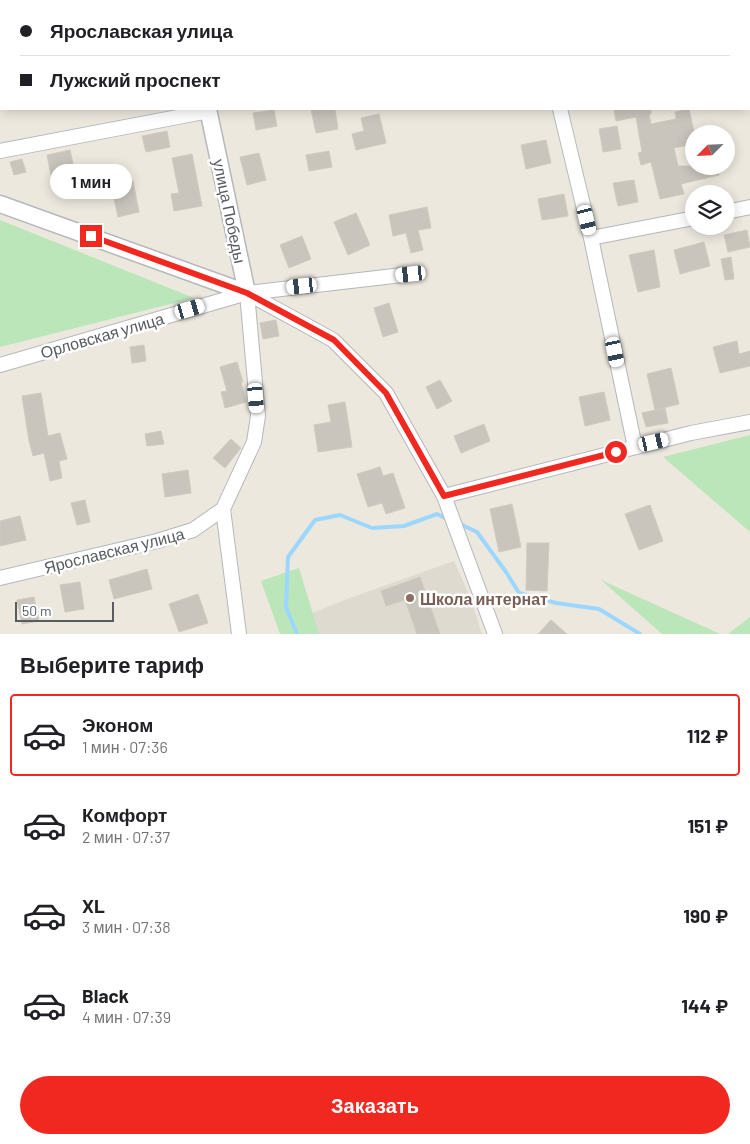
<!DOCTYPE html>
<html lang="ru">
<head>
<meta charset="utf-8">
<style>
  :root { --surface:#fff; --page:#f2f2f2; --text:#202124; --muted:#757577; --line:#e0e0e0; --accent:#f1281f }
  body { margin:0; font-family:Barlow,sans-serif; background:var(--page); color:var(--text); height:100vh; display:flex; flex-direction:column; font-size:19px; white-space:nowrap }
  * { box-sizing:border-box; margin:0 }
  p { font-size:16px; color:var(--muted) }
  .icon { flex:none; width:28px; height:28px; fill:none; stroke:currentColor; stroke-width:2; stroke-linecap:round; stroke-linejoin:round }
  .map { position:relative; height:634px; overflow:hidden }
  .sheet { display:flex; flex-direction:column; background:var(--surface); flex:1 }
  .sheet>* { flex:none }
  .top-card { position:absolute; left:0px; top:0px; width:750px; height:110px; box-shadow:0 2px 12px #0003; display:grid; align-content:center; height:110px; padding:0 20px; background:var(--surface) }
  .needle { width:32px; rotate:246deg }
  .fabs { position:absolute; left:685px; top:125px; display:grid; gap:10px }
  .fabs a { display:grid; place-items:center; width:50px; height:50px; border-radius:50%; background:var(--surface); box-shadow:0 2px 12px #0003; font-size:25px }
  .scale { position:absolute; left:15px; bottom:12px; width:99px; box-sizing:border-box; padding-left:5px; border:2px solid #585c61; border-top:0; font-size:14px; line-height:18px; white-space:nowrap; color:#585c61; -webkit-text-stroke:4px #fff; paint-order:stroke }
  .end { position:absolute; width:22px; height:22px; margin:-11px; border:6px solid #f1281f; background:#fff; box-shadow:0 0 0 2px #fff }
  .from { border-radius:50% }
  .bubble { position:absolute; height:35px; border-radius:18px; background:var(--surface); box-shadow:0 2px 12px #0003; font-size:16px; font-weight:700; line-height:35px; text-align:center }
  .car { position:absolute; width:15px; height:30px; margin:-15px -8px; border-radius:6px; box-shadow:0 0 4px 1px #0007; background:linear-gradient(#fff 24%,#345 0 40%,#fff 0 76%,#345 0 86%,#fff 0) }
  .top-card b { display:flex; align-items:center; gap:18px; height:48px; font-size:19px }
  .top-card b+b { border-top:1px solid var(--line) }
  .top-card i { width:12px; height:12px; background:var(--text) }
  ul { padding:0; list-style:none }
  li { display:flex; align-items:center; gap:15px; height:82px; margin:0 10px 8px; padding:0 10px; border:2px solid transparent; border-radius:5px }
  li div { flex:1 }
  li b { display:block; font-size:19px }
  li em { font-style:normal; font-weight:700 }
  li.on { border-color:var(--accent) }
  li>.icon { width:45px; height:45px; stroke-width:1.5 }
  h2 { padding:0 20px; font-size:22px; line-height:60px }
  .primary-button { display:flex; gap:10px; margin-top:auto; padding:10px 20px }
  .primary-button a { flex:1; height:58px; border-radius:30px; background:var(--accent); color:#fff; font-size:20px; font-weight:700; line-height:58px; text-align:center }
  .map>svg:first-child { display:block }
  .education { fill:#dedacf }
  .green { fill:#bae6b9 }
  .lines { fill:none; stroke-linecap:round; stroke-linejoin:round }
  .stream { stroke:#9bd7ff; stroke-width:4 }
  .building { fill:#c9c5bd; stroke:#d1cabd }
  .minor-casing { stroke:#b5b7bd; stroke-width:16 }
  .tertiary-casing { stroke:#b5b7bd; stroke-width:19 }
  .minor { stroke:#fff; stroke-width:14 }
  .tertiary { stroke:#fff; stroke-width:16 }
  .route { stroke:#f1281f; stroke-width:6 }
  .education-dot { fill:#8d6e63; stroke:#fff; stroke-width:2 }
  .labels { text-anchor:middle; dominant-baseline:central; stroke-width:5; stroke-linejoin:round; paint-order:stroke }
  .street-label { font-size:16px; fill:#585c61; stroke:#fff }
  .education-label { font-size:16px; font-weight:bold; fill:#785e54; stroke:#fff; text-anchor:start }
</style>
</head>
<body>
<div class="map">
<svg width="750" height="634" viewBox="0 0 750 634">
  <rect width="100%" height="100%" fill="#ece8de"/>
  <path class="education" d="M454,561L470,597L482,634H297L292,621L347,599Z"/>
  <path class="green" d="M0,220L194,298L0,347Z
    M750,435V532L663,457Z
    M299,568L319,634H280L261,581Z
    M601,580L720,634H662Z
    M750,617V634H728Z"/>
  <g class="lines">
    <path class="stream" d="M458,523L477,532L506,572L519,593L556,603L599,609L640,634
      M297,634L286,607L288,557L315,520L340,515L372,528L404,526L437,514L449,520"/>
  </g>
  <path class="building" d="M311,109H335L338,129L316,133Z
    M614,109H651V114H649L651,124L676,119L675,112L689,109L694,132V144L674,148L678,166H717L719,175L681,184L684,194L660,199L651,162L641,165L638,153L642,152L636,117L616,121Z
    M274,110L277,126L256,130L253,113Z
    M379,114L386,143L356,150L352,134L364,131L361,118Z
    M617,126L621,149L603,152L599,129Z
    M167,131L170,147L146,152L142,136Z
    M546,140L551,163L526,169L521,145Z
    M70,150L77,181L53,186L47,155Z
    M329,151L332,167L309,171L306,155Z
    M259,153L266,180L247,185L240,157Z
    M192,154L202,206L174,211L171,194L179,193L172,158Z
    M22,159L26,172L14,175L10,162Z
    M634,180L638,202L618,206L613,183Z
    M133,181L139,212L118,217L111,185Z
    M564,194L568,216L542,220L538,199Z
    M427,207L431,228L418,230L423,250L411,253L406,233L393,236L389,215Z
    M356,213L370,245L348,255L334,222Z
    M747,230L750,247L728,252L724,235Z
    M302,236L311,259L289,268L280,245Z
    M704,242L710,266L680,274L674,250Z
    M654,250L660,287L638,292L629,255Z
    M731,257L734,279L725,280L721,259Z
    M389,303L398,332L383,337L374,308Z
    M276,320L279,336L263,339L260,323Z
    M737,341L739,354L750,351V366L720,373L713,347Z
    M144,345L146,361L132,363L130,347Z
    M237,362L243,382H241L246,402L225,408L221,392L227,391L220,367Z
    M671,368L679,404L655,410L647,374Z
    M440,380L452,401L437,409L426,387Z
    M604,392L610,420L585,426L579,397Z
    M41,393L48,436L60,433L67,459L59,461L62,478L50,481L44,453L33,456L29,441L22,396Z
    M345,402L352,447L318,452L314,425L331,422L328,405Z
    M665,408L668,423L646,427L642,413Z
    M484,424L490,441L461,453L454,436Z
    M161,431L164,444L147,446L145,434Z
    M231,439L241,448L225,468L213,458Z
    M380,467L383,476L393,473L405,508L386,514L382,503L368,507L357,474Z
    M188,470L191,493L165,497L162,474Z
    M85,500L90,522L77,525L71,503Z
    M512,504L521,547L499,552L490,509Z
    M650,505L663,541L639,550L625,514Z
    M20,516L26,540L0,546V521Z
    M527,543H549L547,591L526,590Z
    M147,569L152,589L114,599L109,580Z
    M420,577L440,634H417L405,600L386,606L381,591Z
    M80,582L84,609L65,612L60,585Z
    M198,594L208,623L179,632L169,604Z
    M34,597L39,621L22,624L17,600Z
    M551,620L567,634H538Z"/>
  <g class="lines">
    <g class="minor-casing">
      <path id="minor" d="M530,0V1
        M717,0V1
        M560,109L591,238L635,447
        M0,151L209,111
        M726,212L750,207
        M591,238L694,218
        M247,293L333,340L386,393L444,496L495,634
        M0,365L247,293L411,274
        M444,496L691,433L750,422
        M0,578L157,541L193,530L223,509
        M239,634L223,509L254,442L258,416L247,293"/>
    </g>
    <g class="tertiary-casing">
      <path id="tertiary" d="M184,0V1
        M749,3L750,2
        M208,109L247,293
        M0,204L247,293"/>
    </g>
    <use href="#minor" class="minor"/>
    <use href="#tertiary" class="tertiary"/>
  </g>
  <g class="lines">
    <path class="route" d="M91,236L247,293L334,340L386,393L444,496L616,452"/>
  </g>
  <circle class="education-dot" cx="410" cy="598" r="5"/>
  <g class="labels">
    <g class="street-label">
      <text transform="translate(230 211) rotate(78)">улица Победы</text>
      <text transform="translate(102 335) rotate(-16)">Орловская улица</text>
      <text transform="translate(114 550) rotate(-14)">Ярославская улица</text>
    </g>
    <g class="education-label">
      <text x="420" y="598">Школа интернат</text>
    </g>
  </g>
</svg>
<div class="fabs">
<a><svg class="needle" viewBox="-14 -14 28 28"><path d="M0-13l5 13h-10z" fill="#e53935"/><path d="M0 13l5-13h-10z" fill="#757577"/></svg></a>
<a><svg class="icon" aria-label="layers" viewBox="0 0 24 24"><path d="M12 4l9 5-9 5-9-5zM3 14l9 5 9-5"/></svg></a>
</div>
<div class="scale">50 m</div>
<i class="end from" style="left:616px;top:452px"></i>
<i class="end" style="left:91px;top:236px"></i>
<div class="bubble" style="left:50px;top:164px;width:82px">1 мин</div>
<i class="car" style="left:587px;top:220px;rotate:166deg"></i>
<i class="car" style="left:411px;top:274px;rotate:264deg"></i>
<i class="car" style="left:302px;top:286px;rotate:264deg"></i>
<i class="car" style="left:190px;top:309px;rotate:74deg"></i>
<i class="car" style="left:615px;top:352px;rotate:168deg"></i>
<i class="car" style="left:256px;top:398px;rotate:175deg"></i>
<i class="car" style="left:654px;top:442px;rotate:77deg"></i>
<div class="top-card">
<b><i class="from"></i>Ярославская улица</b>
<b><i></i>Лужский проспект</b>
</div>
</div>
<section class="sheet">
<h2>Выберите тариф</h2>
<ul>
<li class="on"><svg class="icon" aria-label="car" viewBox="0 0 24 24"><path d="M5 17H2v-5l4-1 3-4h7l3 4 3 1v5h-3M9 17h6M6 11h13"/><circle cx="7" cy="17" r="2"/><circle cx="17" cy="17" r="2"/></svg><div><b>Эконом</b><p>1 мин · 07:36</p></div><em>112 ₽</em></li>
<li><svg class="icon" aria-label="car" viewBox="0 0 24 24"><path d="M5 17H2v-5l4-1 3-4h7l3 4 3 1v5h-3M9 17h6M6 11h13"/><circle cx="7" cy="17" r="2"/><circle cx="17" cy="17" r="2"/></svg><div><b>Комфорт</b><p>2 мин · 07:37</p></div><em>151 ₽</em></li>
<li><svg class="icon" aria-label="car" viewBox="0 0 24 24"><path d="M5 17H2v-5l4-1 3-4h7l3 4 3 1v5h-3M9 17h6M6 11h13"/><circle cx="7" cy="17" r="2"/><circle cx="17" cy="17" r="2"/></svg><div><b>XL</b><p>3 мин · 07:38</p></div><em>190 ₽</em></li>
<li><svg class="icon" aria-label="car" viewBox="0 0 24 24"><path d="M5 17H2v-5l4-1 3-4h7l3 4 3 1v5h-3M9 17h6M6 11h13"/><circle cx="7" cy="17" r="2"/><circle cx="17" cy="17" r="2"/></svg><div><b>Black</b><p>4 мин · 07:39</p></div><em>144 ₽</em></li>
</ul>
<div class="primary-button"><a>Заказать</a></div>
</section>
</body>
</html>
